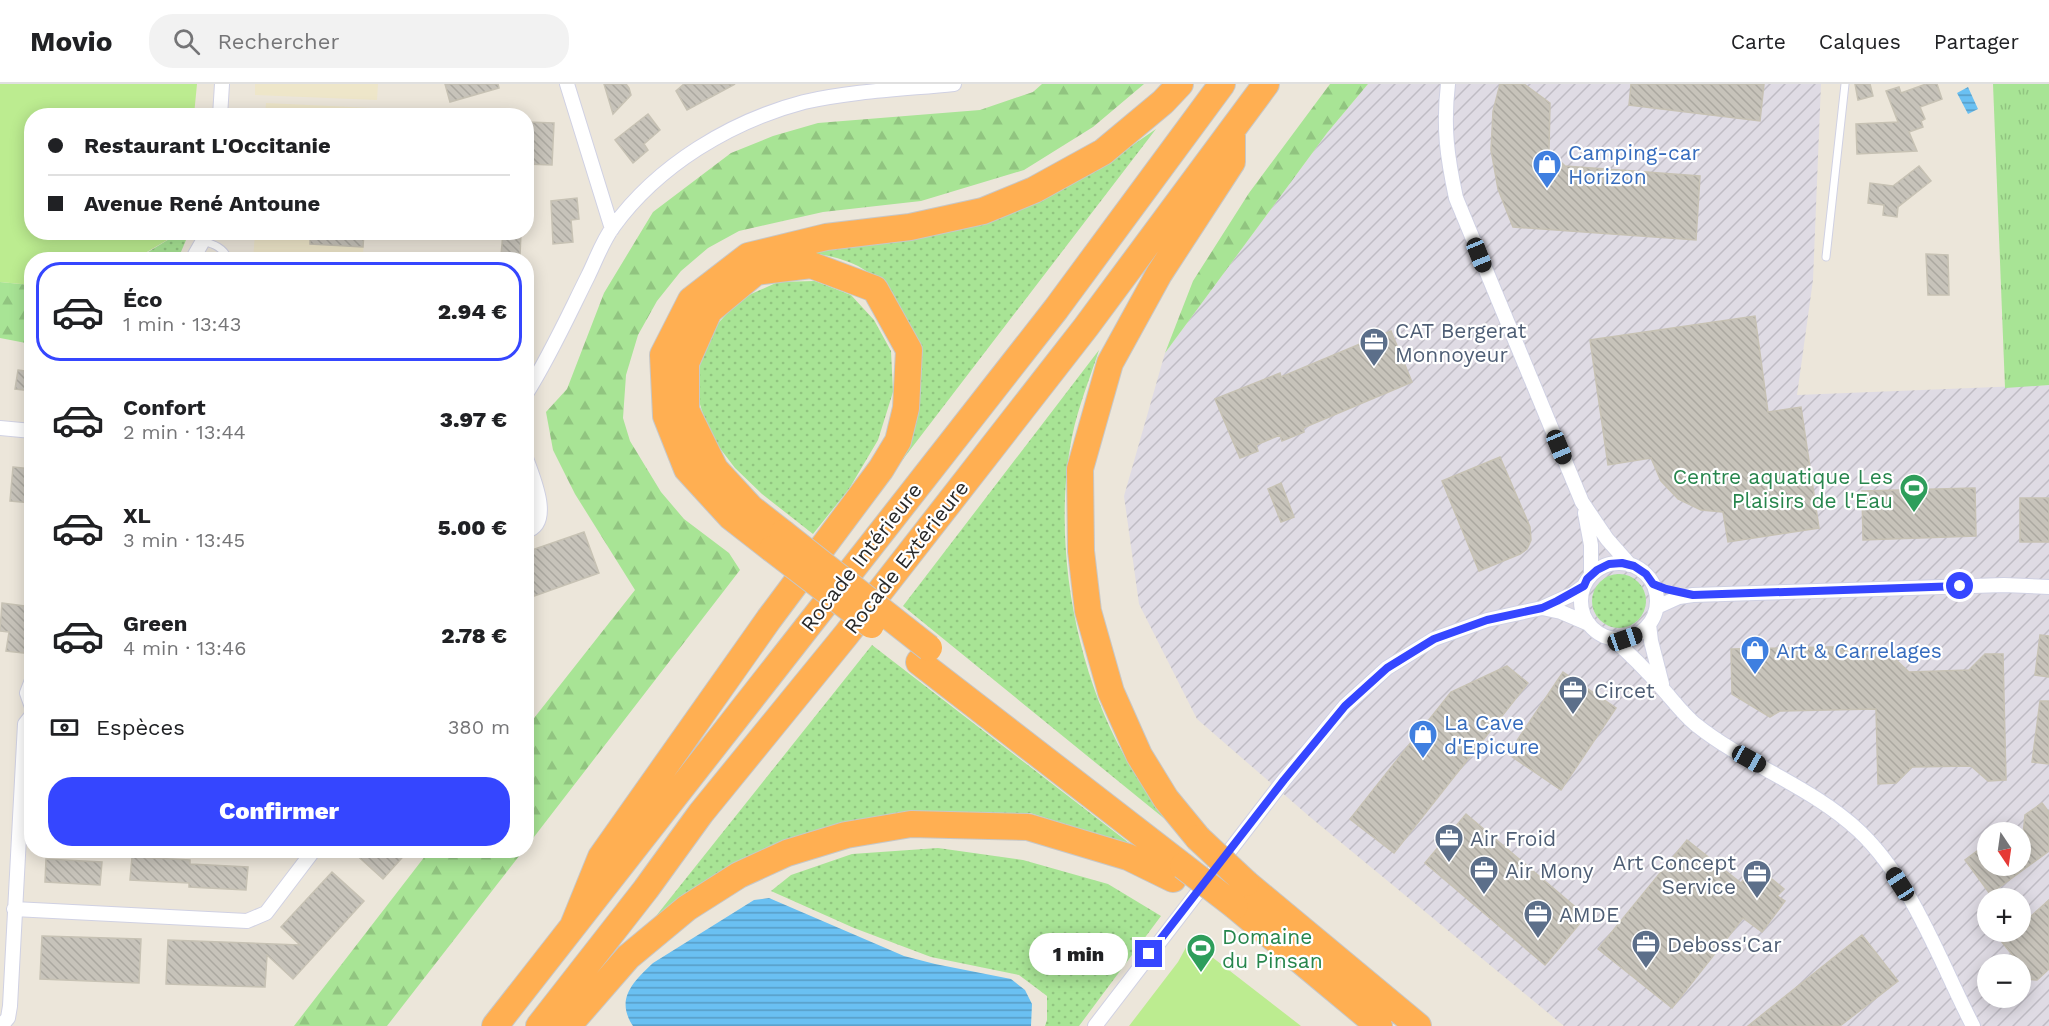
<!DOCTYPE html>
<html lang="fr">
<head>
<meta charset="utf-8">
<style>
  :root { --surface:#fff; --page:#f2f2f2; --text:#202124; --muted:#757577; --line:#e0e0e0; --accent:#3546ff }
  body { margin:0; font-family:"Work Sans",sans-serif; background:var(--page); color:var(--text); height:100vh; display:flex; flex-direction:column; font-size:22px; white-space:nowrap }
  * { box-sizing:border-box; margin:0 }
  p { font-size:20px; color:var(--muted) }
  .icon { flex:none; width:33px; height:33px; fill:none; stroke:currentColor; stroke-width:2; stroke-linecap:round; stroke-linejoin:round }
  .map { position:relative; flex:1; overflow:hidden }
  .drawer { position:absolute; left:24px; top:168px; width:510px; height:606px; display:flex; flex-direction:column; background:var(--surface); border-radius:24px; box-shadow:0 3px 15px #0003 }
  .drawer>* { flex:none }
  .hud { position:absolute; left:24px; top:24px; width:510px; height:132px; border-radius:24px; box-shadow:0 3px 15px #0003; display:grid; align-content:center; height:132px; padding:0 24px; background:var(--surface) }
  .needle { width:39px; rotate:167deg }
  .buttons { position:absolute; left:1977px; top:738px; display:grid; gap:12px }
  .buttons a { display:grid; place-items:center; width:54px; height:54px; border-radius:50%; background:var(--surface); box-shadow:0 3px 15px #0003; font-size:30px }
  .end { position:absolute; width:27px; height:27px; margin:-14px; border:8px solid #3546ff; background:#fff; box-shadow:0 0 0 3px #fff }
  .from { border-radius:50% }
  .bubble { position:absolute; height:42px; border-radius:21px; background:var(--surface); box-shadow:0 3px 15px #0003; font-size:20px; font-weight:800; line-height:42px; text-align:center }
  .car { position:absolute; width:18px; height:36px; margin:-18px -9px; border-radius:8px; box-shadow:0 0 4px 2px #0007; background:linear-gradient(#222 24%,#8ab4d8 0 40%,#222 0 76%,#8ab4d8 0 86%,#222 0) }
  .hud b { display:flex; align-items:center; gap:21px; height:57px; font-size:22px }
  .hud b+b { border-top:2px solid var(--line) }
  .hud i { width:15px; height:15px; background:var(--text) }
  ul { padding:10px 0 0; list-style:none }
  li { display:flex; align-items:center; gap:18px; height:99px; margin:0 12px 9px; padding:0 12px; border:3px solid transparent; border-radius:24px }
  li div { flex:1 }
  li b { display:block; font-size:22px }
  li em { font-style:normal; font-weight:800 }
  li.selected { border-color:var(--accent) }
  li>.icon { width:54px; height:54px; stroke-width:1.5 }
  .pay { display:flex; align-items:center; gap:15px; height:66px; padding:0 24px; font-size:22px }
  .pay p { margin-inline-start:auto }
  .button { display:flex; gap:12px; margin-top:auto; padding:12px 24px }
  .button a { flex:1; height:69px; border-radius:24px; background:var(--accent); color:#fff; font-size:24px; font-weight:800; line-height:69px; text-align:center }
  header { display:flex; align-items:center; gap:36px; box-sizing:border-box; height:84px; padding:0 30px; background:var(--surface); border-bottom:2px solid var(--line) }
  header strong { font-size:28px }
  nav { display:flex; gap:33px; margin-inline-start:auto; font-size:21px }
  .search { width:420px; height:54px; background:var(--page); display:flex; align-items:center; gap:15px; box-sizing:border-box; padding:0 21px; border-radius:24px; color:var(--muted); font-size:22px }
  .map>svg:first-child { display:block }
  .industrial { fill:url(#industrial-furrows); fill-rule:evenodd }
  .education { fill:#eee6c9 }
  .grass { fill:url(#grass-dots) }
  .forest { fill:url(#forest-firs) }
  .park { fill:url(#park-tufts) }
  .pitch { fill:#bcec90 }
  .water { fill:url(#water-rules) }
  .building { fill:url(#building-back-hatch); stroke:#c7c2b4; stroke-width:1.5 }
  .lines { fill:none; stroke-linecap:round; stroke-linejoin:round }
  .lane-casing { stroke:#d0d1e3; stroke-width:9 }
  .street-casing { stroke:#d0d1e3; stroke-width:16 }
  .highway-casing { stroke:#c7c7c7; stroke-width:28 }
  .lane { stroke:#fff; stroke-width:7 }
  .street { stroke:#fff; stroke-width:14 }
  .highway { stroke:#ffaf52; stroke-width:26 }
  .highway-bridge-casing { stroke:#c7c7c7; stroke-width:28; stroke-linecap:butt }
  .highway-bridge { stroke:#ffaf52; stroke-width:26 }
  .route { stroke:#3546ff; stroke-width:8 }
  .labels { text-anchor:middle; dominant-baseline:central; stroke-width:4.5; stroke-linejoin:round; paint-order:stroke }
  .shop-label { font-size:21px; fill:#366cbe; stroke:#fff; text-anchor:start }
  .service-label { font-size:21px; fill:#4e5e75; stroke:#fff; text-anchor:start }
  .leisure-label { font-size:21px; fill:#27864d; stroke:#fff; text-anchor:end }
  .street-label { font-size:21px; fill:#292929; stroke:#fff }
</style>
</head>
<body>
<header>
<strong>Movio</strong>
<div class="search"><svg class="icon" aria-label="search" viewBox="0 0 24 24"><circle cx="10" cy="10" r="6"/><path d="M15 15l6 6"/></svg>Rechercher</div>
<nav><a>Carte</a><a>Calques</a><a>Partager</a></nav>
</header>
<div class="map">
<svg width="2049" height="942" viewBox="0 0 2049 942">
  <defs>
    <pattern id="industrial-furrows" width="10" height="10" patternUnits="userSpaceOnUse" patternTransform="scale(1.5)"><rect width="10" height="10" fill="#dfdbe4"/><path d="M-1 1l2-2M0 10L10 0M9 11l2-2" fill="none" stroke="#bfbcc4"/></pattern>
    <pattern id="grass-dots" width="8" height="8" patternUnits="userSpaceOnUse" patternTransform="scale(1.5)"><rect width="8" height="8" fill="#a8e495"/><path d="M2 2h.1M6 6h.1" fill="none" stroke="#91c480" stroke-width="1.8" stroke-linecap="round"/></pattern>
    <pattern id="forest-firs" width="22" height="20" patternUnits="userSpaceOnUse" patternTransform="scale(1.5)"><rect width="22" height="20" fill="#a8e495"/><path d="M5 1l3.5 6h-7zM16 11l3.5 6h-7z" fill="#91c480"/></pattern>
    <pattern id="park-tufts" width="24" height="20" patternUnits="userSpaceOnUse" patternTransform="scale(1.5)"><rect width="24" height="20" fill="#a8e495"/><path d="M3 7l-1-3M5 7V3M7 7l1-3M15 17l-1-3M17 17v-4M19 17l1-3" fill="none" stroke="#91c480"/></pattern>
    <pattern id="water-rules" width="6" height="5" patternUnits="userSpaceOnUse" patternTransform="scale(1.5)"><rect width="6" height="5" fill="#6ac0f2"/><path d="M0 2.5h6" fill="none" stroke="#579cc4"/></pattern>
    <pattern id="building-back-hatch" width="6" height="6" patternUnits="userSpaceOnUse" patternTransform="scale(1.5)"><rect width="6" height="6" fill="#c7c3ba"/><path d="M-1 5l2 2M0 0l6 6M5-1l2 2" fill="none" stroke="#aba8a0"/></pattern>
  </defs>
  <rect width="100%" height="100%" fill="#ece6da"/>
  <path class="industrial" d="M1368,0H1821L1813,196L1797,311L2049,301V942H1564L1310,733L1197,635L1139,520L1124,412L1165,269L1327,49ZM1988,748H2020V782H1988ZM1988,814H2020V848H1988ZM1988,880H2020V914H1988Z"/>
  <path class="education" d="M255,0H378L377,16L255,11Z
    M266,19L372,24L371,31H265Z
    M255,149H364L363,175L253,176Z"/>
  <path class="grass" d="M1156,45L884,400C893,382 905,365 912,347C934,289 914,212 858,182C840,173 820,170 801,168L1098,85Z
    M179,149H194L186,156L178,175L135,176Z
    M815,197L851,211L874,236L891,267L893,308L878,356L849,405L813,450L762,410L735,384L709,350L699,317L700,279L713,245L740,215L778,198Z
    M1099,266C1090,294 1078,323 1072,353C1052,454 1074,582 1124,671C1136,693 1152,714 1166,736L903,522Z
    M1592 517a27 27 0 1 1 54 0a27 27 0 1 1-54 0Z
    M872,561L1133,762L1030,729H919L710,794L656,832Z
    M938,764L1023,776L1108,800L1161,832L1079,942H1045L1047,936V912L1019,891L931,873L854,844L771,807L791,791L852,770Z"/>
  <path class="forest" d="M1042,0H1144L1093,43L1024,86L921,117L823,128L739,147L708,164L681,187L657,217L638,251L626,291L623,334L630,357L661,408L684,435L729,469L740,486L527,762V643L635,506L575,410L553,366L546,328L567,305L604,209L653,128L731,69L773,52L818,39L980,26L1033,8Z
    M1330,0H1368L1327,49L1165,269L1193,197L1249,109Z
    M0,198L31,201V260L0,254Z
    M429,767H523L387,942H294Z"/>
  <path class="park" d="M1993,0H2049V301L2005,304Z"/>
  <path class="pitch" d="M0,0H197L194,31L32,32V148L179,149L135,175L32,176L31,201L0,198Z
    M1190,856L1301,942H1129L1178,878Z"/>
  <path class="water" d="M1968,3L1978,25L1968,30L1957,9Z
    M769,814L904,872L935,880L1011,895L1025,906L1032,920L1031,942H633C615,915 633,898 653,879L754,816Z"/>
  <path class="building" d="M445,0H498L499,4L450,18Z
    M604,0H626L629,4L631,11L613,30Z
    M684,0H735L687,26L676,7Z
    M1500,0H1524L1550,19L1549,66L1565,82L1700,92L1696,156L1513,143L1498,105L1491,66L1493,27Z
    M1631,0H1764L1760,37L1629,21Z
    M1855,0H1870L1873,12L1858,16Z
    M1926,0H1937L1942,15L1920,23L1925,35L1921,37L1923,43L1909,48L1917,67L1857,70L1856,40L1898,38L1886,7L1899,3L1901,9Z
    M648,30L660,46L644,60L648,66L633,79L615,56Z
    M526,38L554,39L552,81L526,80Z
    M1919,82L1931,97L1898,123L1897,133L1883,131L1884,121L1868,119L1870,99L1893,102Z
    M577,114L579,135L571,136L573,158L553,160L551,117Z
    M310,148H364L363,163L310,160Z
    M503,148H521L520,172H501Z
    M1926,170L1948,171L1949,211H1928Z
    M1755,232L1768,328L1801,323L1819,444L1728,458L1723,428L1701,426L1678,415L1661,397L1651,374L1608,381L1590,256Z
    M1391,247L1412,298L1303,344L1304,348L1282,357L1280,351L1256,361L1258,367L1240,374L1215,315L1280,289L1281,293Z
    M18,286L32,288V307L15,305Z
    M1500,373L1530,443L1531,456L1527,465L1520,470L1479,487L1442,397Z
    M13,383L32,385V419L10,417Z
    M1281,399L1294,433L1281,438L1268,405Z
    M1975,404L1976,452L1863,456L1862,407Z
    M2020,414H2049V458H2020Z
    M584,448L599,489L526,515V468Z
    M2,519L32,523V570L6,567L9,548L0,547Z
    M2040,551L2049,552V593L2035,591Z
    M1875,562V573H1893L1909,588L1969,586L1985,570H2003L2006,696L1988,697L1971,682L1912,683L1896,699L1878,700L1876,625L1780,627L1770,633L1732,610L1731,565Z
    M1507,582L1528,599L1394,769L1350,735L1451,608Z
    M1563,588L1616,624L1561,706L1508,670Z
    M2040,617H2049V680L2032,678Z
    M2042,719L2049,728V767L1990,810L1965,776L1988,759V782H2020L2025,731Z
    M1466,730L1586,832L1545,881L1425,779Z
    M1687,756L1741,799L1755,781L1784,805L1777,812L1785,817L1762,848L1743,834L1672,924L1598,865Z
    M351,766H409L383,795Z
    M132,773L190,776V780L248,783L246,806L189,803V799L130,796Z
    M46,775L102,778L100,801L45,798Z
    M332,788L364,817L293,895L267,871L265,903L166,900L168,856L300,861L281,843Z
    M2049,816V885L2037,896L2020,895V880H2015L2014,873L2002,858L2014,848H2020V842Z
    M1862,851L1898,897L1840,942H1748Z
    M42,852L141,855L139,899L40,895Z"/>
  <g class="lines">
    <g class="lane-casing">
      <path id="lane" d="M203,157C213,160 225,164 228,176
        M1826,173L1845,0"/>
    </g>
    <g class="street-casing">
      <path id="street" d="M567,0L612,145
        M1448,0C1443,43 1447,72 1456,114L1582,418L1607,455L1630,481
        M220,32L222,0
        M192,176L208,148
        M526,310C550,272 568,232 588,192C596,176 602,158 613,143C658,81 731,37 804,18C853,7 904,5 954,0
        M0,344L32,347
        M526,374C532,392 554,439 526,447
        M1585,429L1591,461V491
        M1581 517a38 38 0 1 1 76 0a38 38 0 1 1-76 0Z
        M1657,523L1679,513L1693,511L2004,501L2049,503
        M1542,524L1561,528L1589,540
        M1649,540L1651,557L1662,600
        M1613,555C1630,570 1646,586 1661,603C1672,615 1682,629 1695,640C1746,681 1811,702 1859,747C1912,797 1940,878 1973,942
        M32,596L27,609L32,623
        M14,825L247,837L266,829L314,766
        M1,942L8,934L10,922L25,640L32,631
        M1095,942L1284,696L1345,622L1387,584L1434,555L1487,536L1542,524L1573,510L1584,502"/>
    </g>
    <g class="highway-casing">
      <path id="highway" d="M772,465L731,433L687,385L666,332L663,271L691,216L748,172L826,153L910,143L983,127L1034,106L1103,68L1163,18L1180,0
        M919,578L1183,782
        M1198,754L1166,715L1139,671L1111,608L1088,527L1081,467L1080,385L1110,279L1159,190L1232,78V47
        M1246,799L1418,942
        M1235,822L1379,942
        M573,842L601,773L769,535L881,385L898,357L906,324L909,266L875,205L811,181L756,188L709,227L686,279V326L715,385L751,424L783,449
        M495,942L1056,225L1222,0
        M539,942L646,805L701,729L846,551L1086,243L1266,0
        M568,942L628,873L687,824L739,791L787,769L846,751L911,740L1028,743L1128,773L1173,795"/>
    </g>
    <use href="#lane" class="lane"/>
    <use href="#street" class="street"/>
    <use href="#highway" class="highway"/>
    <g class="highway-bridge-casing">
      <path id="highway-bridge" d="M783,449L929,564
        M772,465L871,541
        M1198,754L1246,799
        M1183,782L1235,822"/>
    </g>
    <use href="#highway-bridge" class="highway-bridge"/>
  </g>
  <g class="lines">
    <path class="route" d="M1149,870L1284,696L1345,622L1387,584L1434,555L1487,536L1542,524L1557,517L1584,502L1587,495L1597,486L1609,480L1622,479L1634,482L1646,490L1653,500L1666,505L1693,511L1960,502"/>
  </g>
  <defs>
    <g id="shop-pin" transform="scale(1.5)"><path d="M0 17L-7.5 6A9.5 9.5 0 1 1 7.5 6Z" fill="#3f7fe0" stroke="#fff"/><path d="M-5-2.5h2.3a2.7 3.5 0 0 1 5.4 0H5L5.5 6h-11ZM-1.5-2.5h3a1.5 2.3 0 0 0-3 0Z" fill="#fff"/></g>
    <g id="office-pin" transform="scale(1.5)"><path d="M0 17L-7.5 6A9.5 9.5 0 1 1 7.5 6Z" fill="#5c6f8a" stroke="#fff"/><path d="M-6-3h4V-5.5h4V-3h4V5H-6ZM-1-4.5V-3h2v-1.5ZM-6 0V1H6V0Z" fill="#fff"/></g>
    <g id="stadium-pin" transform="scale(1.5)"><path d="M0 17L-7.5 6A9.5 9.5 0 1 1 7.5 6Z" fill="#2e9e5b" stroke="#fff"/><path d="M0-5a6.5 5 0 1 0 0 10a6.5 5 0 1 0 0-10ZM-3.5-1.8h7v3.6h-7Z" fill="#fff"/></g>
  </defs>
  <g fill-rule="evenodd">
    <use href="#shop-pin" x="1547" y="80"/>
    <use href="#office-pin" x="1374" y="258"/>
    <use href="#stadium-pin" x="1914" y="404"/>
    <use href="#shop-pin" x="1755" y="566"/>
    <use href="#office-pin" x="1573" y="606"/>
    <use href="#shop-pin" x="1423" y="650"/>
    <use href="#office-pin" x="1449" y="754"/>
    <use href="#office-pin" x="1484" y="786"/>
    <use href="#office-pin" x="1757" y="790"/>
    <use href="#office-pin" x="1538" y="830"/>
    <use href="#office-pin" x="1646" y="860"/>
    <use href="#stadium-pin" x="1201" y="864"/>
  </g>
  <g class="labels">
    <g class="shop-label">
      <text x="1568" y="68">Camping-car<tspan x="1568" dy="24">Horizon</tspan></text>
      <text x="1776" y="566">Art &amp; Carrelages</text>
      <text x="1444" y="638">La Cave<tspan x="1444" dy="24">d'Epicure</tspan></text>
    </g>
    <g class="service-label">
      <text x="1395" y="246">CAT Bergerat<tspan x="1395" dy="24">Monnoyeur</tspan></text>
      <text x="1594" y="606">Circet</text>
      <text x="1470" y="754">Air Froid</text>
      <text x="1736" y="778" text-anchor="end">Art Concept<tspan x="1736" dy="24">Service</tspan></text>
      <text x="1505" y="786">Air Mony</text>
      <text x="1559" y="830">AMDE</text>
      <text x="1667" y="860">Deboss'Car</text>
    </g>
    <g class="leisure-label">
      <text x="1893" y="392">Centre aquatique Les<tspan x="1893" dy="24">Plaisirs de l'Eau</tspan></text>
      <text x="1222" y="852" text-anchor="start">Domaine<tspan x="1222" dy="24">du Pinsan</tspan></text>
    </g>
    <g class="street-label">
      <text transform="translate(861 473) rotate(-52)">Rocade Intérieure</text>
      <text transform="translate(906 473) rotate(-52)">Rocade Extérieure</text>
    </g>
  </g>
</svg>
<div class="buttons">
<a><svg class="needle" viewBox="-14 -14 28 28"><path d="M0-13l5 13h-10z" fill="#e53935"/><path d="M0 13l5-13h-10z" fill="#757577"/></svg></a>
<a>+</a>
<a>−</a>
</div>
<i class="end from" style="left:1960px;top:502px"></i>
<i class="end" style="left:1149px;top:870px"></i>
<div class="bubble" style="left:1029px;top:849px;width:99px">1 min</div>
<i class="car" style="left:1479px;top:171px;rotate:158deg"></i>
<i class="car" style="left:1559px;top:363px;rotate:157deg"></i>
<i class="car" style="left:1625px;top:555px;rotate:71deg"></i>
<i class="car" style="left:1749px;top:675px;rotate:119deg"></i>
<i class="car" style="left:1900px;top:800px;rotate:327deg"></i>
<div class="hud">
<b><i class="from"></i>Restaurant L'Occitanie</b>
<b><i></i>Avenue René Antoune</b>
</div>
<section class="drawer">
<ul>
<li class="selected"><svg class="icon" aria-label="car" viewBox="0 0 24 24"><path d="M5 17H2v-5l4-1 3-4h7l3 4 3 1v5h-3M9 17h6M6 11h13"/><circle cx="7" cy="17" r="2"/><circle cx="17" cy="17" r="2"/></svg><div><b>Éco</b><p>1 min · 13:43</p></div><em>2.94 €</em></li>
<li><svg class="icon" aria-label="car" viewBox="0 0 24 24"><path d="M5 17H2v-5l4-1 3-4h7l3 4 3 1v5h-3M9 17h6M6 11h13"/><circle cx="7" cy="17" r="2"/><circle cx="17" cy="17" r="2"/></svg><div><b>Confort</b><p>2 min · 13:44</p></div><em>3.97 €</em></li>
<li><svg class="icon" aria-label="car" viewBox="0 0 24 24"><path d="M5 17H2v-5l4-1 3-4h7l3 4 3 1v5h-3M9 17h6M6 11h13"/><circle cx="7" cy="17" r="2"/><circle cx="17" cy="17" r="2"/></svg><div><b>XL</b><p>3 min · 13:45</p></div><em>5.00 €</em></li>
<li><svg class="icon" aria-label="car" viewBox="0 0 24 24"><path d="M5 17H2v-5l4-1 3-4h7l3 4 3 1v5h-3M9 17h6M6 11h13"/><circle cx="7" cy="17" r="2"/><circle cx="17" cy="17" r="2"/></svg><div><b>Green</b><p>4 min · 13:46</p></div><em>2.78 €</em></li>
</ul>
<div class="pay"><svg class="icon" aria-label="cash" viewBox="0 0 24 24"><path d="M3 7h18v10H3z"/><circle cx="12" cy="12" r="2"/></svg>Espèces<p>380 m</p></div>
<div class="button"><a>Confirmer</a></div>
</section>
</div>
</body>
</html>
